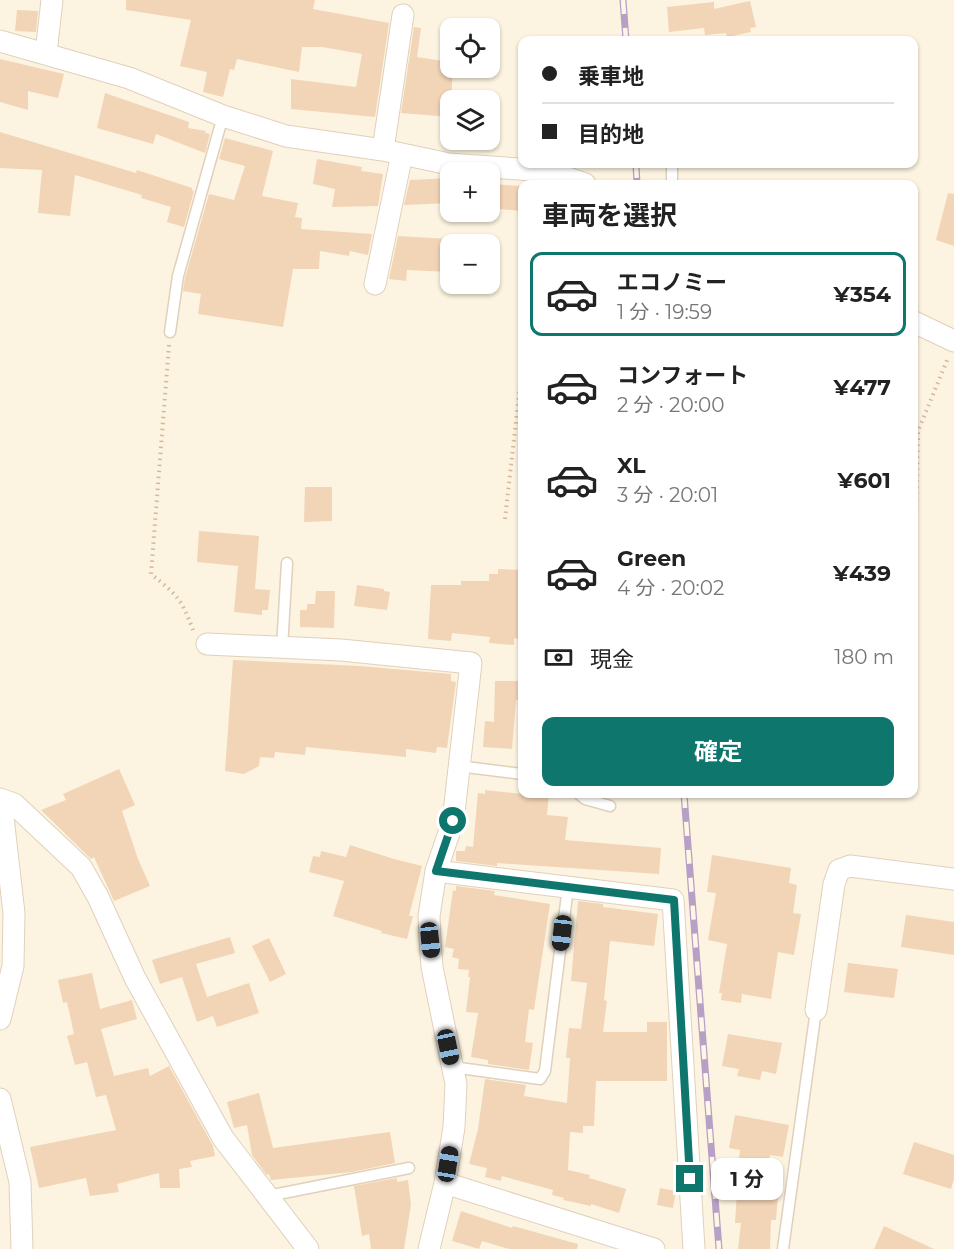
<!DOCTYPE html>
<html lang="ja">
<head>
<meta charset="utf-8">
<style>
  :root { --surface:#fff; --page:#f6f6f6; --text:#222; --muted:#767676; --line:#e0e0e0; --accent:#0f766e }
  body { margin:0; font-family:Montserrat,"Noto Sans JP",sans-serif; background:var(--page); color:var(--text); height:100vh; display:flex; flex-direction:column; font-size:22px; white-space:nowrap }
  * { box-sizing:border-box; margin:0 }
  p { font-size:20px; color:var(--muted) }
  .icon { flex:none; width:33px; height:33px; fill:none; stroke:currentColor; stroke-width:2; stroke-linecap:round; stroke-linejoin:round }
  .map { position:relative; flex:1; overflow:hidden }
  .drawer { position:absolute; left:518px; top:180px; width:400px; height:618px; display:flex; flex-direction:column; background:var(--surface); border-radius:12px; box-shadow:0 2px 4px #0004 }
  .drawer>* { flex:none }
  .top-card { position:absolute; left:518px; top:36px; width:400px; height:132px; border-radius:12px; box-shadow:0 2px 4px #0004; display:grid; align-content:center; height:132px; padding:0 24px; background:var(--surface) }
  .buttons { position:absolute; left:440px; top:18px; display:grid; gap:12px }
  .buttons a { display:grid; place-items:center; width:60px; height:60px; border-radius:12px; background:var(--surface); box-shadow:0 2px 4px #0004; font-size:30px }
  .end { position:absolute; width:27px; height:27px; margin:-14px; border:8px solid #0f766e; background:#fff; box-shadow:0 0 0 3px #fff }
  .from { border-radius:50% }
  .bubble { position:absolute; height:42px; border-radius:12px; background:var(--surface); box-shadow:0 2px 4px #0004; font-size:20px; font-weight:700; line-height:42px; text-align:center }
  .car { position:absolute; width:18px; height:36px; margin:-18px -9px; border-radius:8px; box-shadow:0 0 4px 2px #0007; background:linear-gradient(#222 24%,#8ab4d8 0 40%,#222 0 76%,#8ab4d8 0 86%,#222 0) }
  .top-card b { display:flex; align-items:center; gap:21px; height:57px; font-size:22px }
  .top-card b+b { border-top:2px solid var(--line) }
  .top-card i { width:15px; height:15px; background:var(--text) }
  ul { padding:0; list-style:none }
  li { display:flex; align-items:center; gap:18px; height:84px; margin:0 12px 9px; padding:0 12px; border:3px solid transparent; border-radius:12px }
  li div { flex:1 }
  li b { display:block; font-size:22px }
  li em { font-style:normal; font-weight:700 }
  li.selected { border-color:var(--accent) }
  li>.icon { width:54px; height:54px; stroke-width:1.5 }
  h2 { padding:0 24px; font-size:27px; line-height:72px }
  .pay { display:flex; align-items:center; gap:15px; height:66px; padding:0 24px; font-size:22px }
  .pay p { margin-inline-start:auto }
  .button { display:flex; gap:12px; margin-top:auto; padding:12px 24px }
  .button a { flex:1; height:69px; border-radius:12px; background:var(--accent); color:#fff; font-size:24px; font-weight:700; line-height:69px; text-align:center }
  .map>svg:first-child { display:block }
  .building { fill:#f2d4b7 }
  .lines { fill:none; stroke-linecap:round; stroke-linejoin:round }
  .lane-casing { stroke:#e0d0bc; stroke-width:13 }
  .street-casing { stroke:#e0d0bc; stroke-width:23 }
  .path { stroke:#d7b79a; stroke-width:4; stroke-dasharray:1.5 4.5; stroke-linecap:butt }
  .lane { stroke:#fff; stroke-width:10 }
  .street { stroke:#fff; stroke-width:21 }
  .rail-casing { stroke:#b79fc5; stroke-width:7 }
  .rail { stroke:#fff7e6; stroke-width:4.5; stroke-dasharray:14; stroke-linecap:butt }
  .route { stroke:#0f766e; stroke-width:8 }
</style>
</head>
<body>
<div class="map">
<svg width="954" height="1249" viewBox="0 0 954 1249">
  <rect width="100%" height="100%" fill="#fcf4e0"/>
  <path class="building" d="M126,0H315L313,9L389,23L375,117L291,109V79L356,87L362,54L322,47H302L299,72L237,59L234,70L230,69L223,97L203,92L207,72L180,66L191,20L126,10Z
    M750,1L756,27L750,28L751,32L727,37L726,33L705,35L704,28L669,32L667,7L714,2V9Z
    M17,10L38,11L36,32L15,31Z
    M414,27L421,28L417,57L450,62V68H453L450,117L401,113Z
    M0,59L64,74L58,98L28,91V110L0,102Z
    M105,93L189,122L188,128L206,131L205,133L210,134L205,153L156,134L153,144L97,128Z
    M0,132L136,173L137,170L192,188V190L194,191L184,227L167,222L171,207L141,198L142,195L75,175L70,216L38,213L42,170L0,168Z
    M225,138L273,151L262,196L298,203L295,217L302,218L301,229L372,234L368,255L350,251L349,256L320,251L319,269H293L283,327L198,314L201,294L183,291L185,278L209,194L234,200L245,166L219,159Z
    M317,159L362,167L361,171L383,174L378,206L332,207L335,189L313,184Z
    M450,178V203L404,205L410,180Z
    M489,184L522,186V211L489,208Z
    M948,193L954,194V246L936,240Z
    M398,236L450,239V272L407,270L406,281L389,279Z
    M305,487H332V521L304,522Z
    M199,531L259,536L255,589L270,590L268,610H262V615L234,612L238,566L197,562Z
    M498,569L522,570L519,639L514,638V645L489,643L490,637L452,633L451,641L428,639L431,585H461V581H489V574H498Z
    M357,585L384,589V591L390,592L387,610L354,606Z
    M316,591H335L334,628L300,627V610H307V604H315Z
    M233,660L359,666L451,674V681L456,682L447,748L437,747L436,753L406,749V757L306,747L305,755L275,752L274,758L260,757L259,766L244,774L225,771Z
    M495,681H522L521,700H516L512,749L483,747L485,721L494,722Z
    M119,769L135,805L122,811L138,859L150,886L114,901L94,857L91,859L41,810L66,800L63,794Z
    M485,790L522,794H549L547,815L568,817L565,840L661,848L659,874L497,863V866L456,861V851H465L466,846L473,847L478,793L485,794Z
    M350,845L394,859L422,866L409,916H413L407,939L381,933L382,931L333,916L344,881L309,872L313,856L320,857L321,851L346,857Z
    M712,855L791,868L789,883L797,885L793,913L801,914L794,955L778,952L771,999L742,994L741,1003L721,1000L722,993H719L727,944L708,940L716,893L707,892Z
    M456,886L495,891L494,895L550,904L534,1010L529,1009L525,1042L533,1043L529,1070L488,1064V1060L471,1057L478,1013L466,1012L470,977H468L469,970L458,969L459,959L452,957L454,949L445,947L453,890L456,891Z
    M578,901L603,904V907L658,914L654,946L610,941L604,1000L607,1001L603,1032H647V1022H667V1081H596L594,1126H583V1133L570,1132L568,1170L590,1175L589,1178L626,1189L619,1213L591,1204V1206L563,1200L564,1198L552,1195L553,1190L502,1176L501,1181L485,1177L487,1168L469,1164L478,1129L485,1079L526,1085L524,1096L567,1103L570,1058H566L569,1028L581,1029L587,983L571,981Z
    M906,915L954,922V955L901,947Z
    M230,937L235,953L196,964L207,997L249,983L259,1013L217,1027L213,1016L197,1022L182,977L160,984L152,960Z
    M269,938L286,974L270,982L252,946Z
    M848,963L898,969L894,998L844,992Z
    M92,973L100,1009L132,1000L137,1019L101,1029L114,1076L148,1068L150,1076L169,1066L213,1146L215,1156L190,1161L192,1167L179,1169L180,1188H160L159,1173L117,1184L119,1192L90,1196L86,1178L39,1188L30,1147L116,1130L106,1095L96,1097L87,1062L75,1065L67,1036L74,1034L67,1002L63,1003L58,980Z
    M728,1034L782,1043L776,1074L762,1071L760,1080L737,1076L739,1069L722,1066Z
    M259,1093L273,1148L390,1132L395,1163L352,1172L271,1180L269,1174L267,1175L252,1155L247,1125L234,1128L227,1102Z
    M735,1115L789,1125L783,1157L770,1155L768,1164L739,1159L740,1150L729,1148Z
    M914,1142L954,1155V1179L951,1189L903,1174Z
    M397,1178V1182L408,1180L411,1205L404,1249H371L369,1234L362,1236L354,1186Z
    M660,1188L676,1191L673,1208L657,1205Z
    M737,1190L778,1194L776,1220H771L770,1249H738L741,1223H735Z
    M461,1211L512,1228L513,1226L578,1244L577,1249H509L482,1241L479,1249L452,1241Z
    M884,1226L934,1249H874Z"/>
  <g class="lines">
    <g class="lane-casing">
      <path id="lane" d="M672,184V164
        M170,332L178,276L223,116
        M282,648L287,563
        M458,766L522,774
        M579,794L585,799L610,806
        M452,1067L540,1079L545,1071L568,887
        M268,1196L409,1168
        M783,1249L816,1010"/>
    </g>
    <g class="street-casing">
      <path id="street" d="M0,41L129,78L223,116L286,136L383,150L449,164L547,171L585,184
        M46,53L52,0
        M383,150L403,15
        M375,284L402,154
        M914,322L954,341
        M207,644L341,650L471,663L453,821L436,871
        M0,799L14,804L81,867L98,897L135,978L223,1138L308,1249
        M816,1010L834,884L839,870L850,866L954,879
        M0,1019L13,966L14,913L1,800
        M0,1099L20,1182L22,1249
        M445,1183L654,1249
        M429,1249L445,1183L454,1127L456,1084L432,967L430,940L429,916L436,871L673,900L694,1249"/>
    </g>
    <path class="path" d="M169,345L151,574C177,595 181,598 193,630
      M505,519L522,368
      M914,590L918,431L948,358"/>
    <use href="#lane" class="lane"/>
    <use href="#street" class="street"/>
    <g class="rail-casing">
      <path id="rail" d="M623,0L626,40
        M636,164L637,184
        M684,794L719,1249"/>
    </g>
    <use href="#rail" class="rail"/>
  </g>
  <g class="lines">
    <path class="route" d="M453,821L436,871L674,900L690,1179"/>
  </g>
</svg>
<div class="buttons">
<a><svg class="icon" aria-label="locate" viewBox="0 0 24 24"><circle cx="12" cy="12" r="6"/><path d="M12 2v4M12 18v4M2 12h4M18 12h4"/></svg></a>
<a><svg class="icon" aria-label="layers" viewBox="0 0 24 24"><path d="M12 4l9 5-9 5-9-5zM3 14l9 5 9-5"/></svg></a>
<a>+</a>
<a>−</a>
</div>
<i class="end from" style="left:453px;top:821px"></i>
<i class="end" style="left:690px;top:1179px"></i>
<div class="bubble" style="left:711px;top:1158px;width:72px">1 分</div>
<i class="car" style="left:562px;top:933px;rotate:187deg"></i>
<i class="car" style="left:430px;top:940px;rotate:174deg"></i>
<i class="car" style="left:448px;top:1047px;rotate:168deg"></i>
<i class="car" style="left:448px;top:1164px;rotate:9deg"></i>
<div class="top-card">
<b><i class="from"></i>乗車地</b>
<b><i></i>目的地</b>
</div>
<section class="drawer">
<h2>車両を選択</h2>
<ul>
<li class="selected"><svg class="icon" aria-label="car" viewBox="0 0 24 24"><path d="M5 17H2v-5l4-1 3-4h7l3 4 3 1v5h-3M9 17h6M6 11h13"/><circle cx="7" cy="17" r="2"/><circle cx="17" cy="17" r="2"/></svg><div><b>エコノミー</b><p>1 分 · 19:59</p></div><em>¥354</em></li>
<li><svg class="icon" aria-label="car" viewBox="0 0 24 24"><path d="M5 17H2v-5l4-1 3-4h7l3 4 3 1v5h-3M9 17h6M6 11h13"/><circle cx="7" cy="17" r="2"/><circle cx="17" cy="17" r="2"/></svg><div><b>コンフォート</b><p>2 分 · 20:00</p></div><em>¥477</em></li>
<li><svg class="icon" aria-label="car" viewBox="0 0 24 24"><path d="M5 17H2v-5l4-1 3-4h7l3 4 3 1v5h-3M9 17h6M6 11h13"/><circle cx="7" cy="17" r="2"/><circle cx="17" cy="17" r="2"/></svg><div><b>XL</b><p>3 分 · 20:01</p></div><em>¥601</em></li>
<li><svg class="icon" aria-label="car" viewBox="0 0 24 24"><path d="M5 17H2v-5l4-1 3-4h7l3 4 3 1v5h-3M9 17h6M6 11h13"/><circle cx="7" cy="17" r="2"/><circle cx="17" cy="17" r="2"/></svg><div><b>Green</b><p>4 分 · 20:02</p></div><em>¥439</em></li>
</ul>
<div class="pay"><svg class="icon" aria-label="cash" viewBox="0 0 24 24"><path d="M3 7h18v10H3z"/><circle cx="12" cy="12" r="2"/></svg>現金<p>180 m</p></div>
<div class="button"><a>確定</a></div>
</section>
</div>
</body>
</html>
